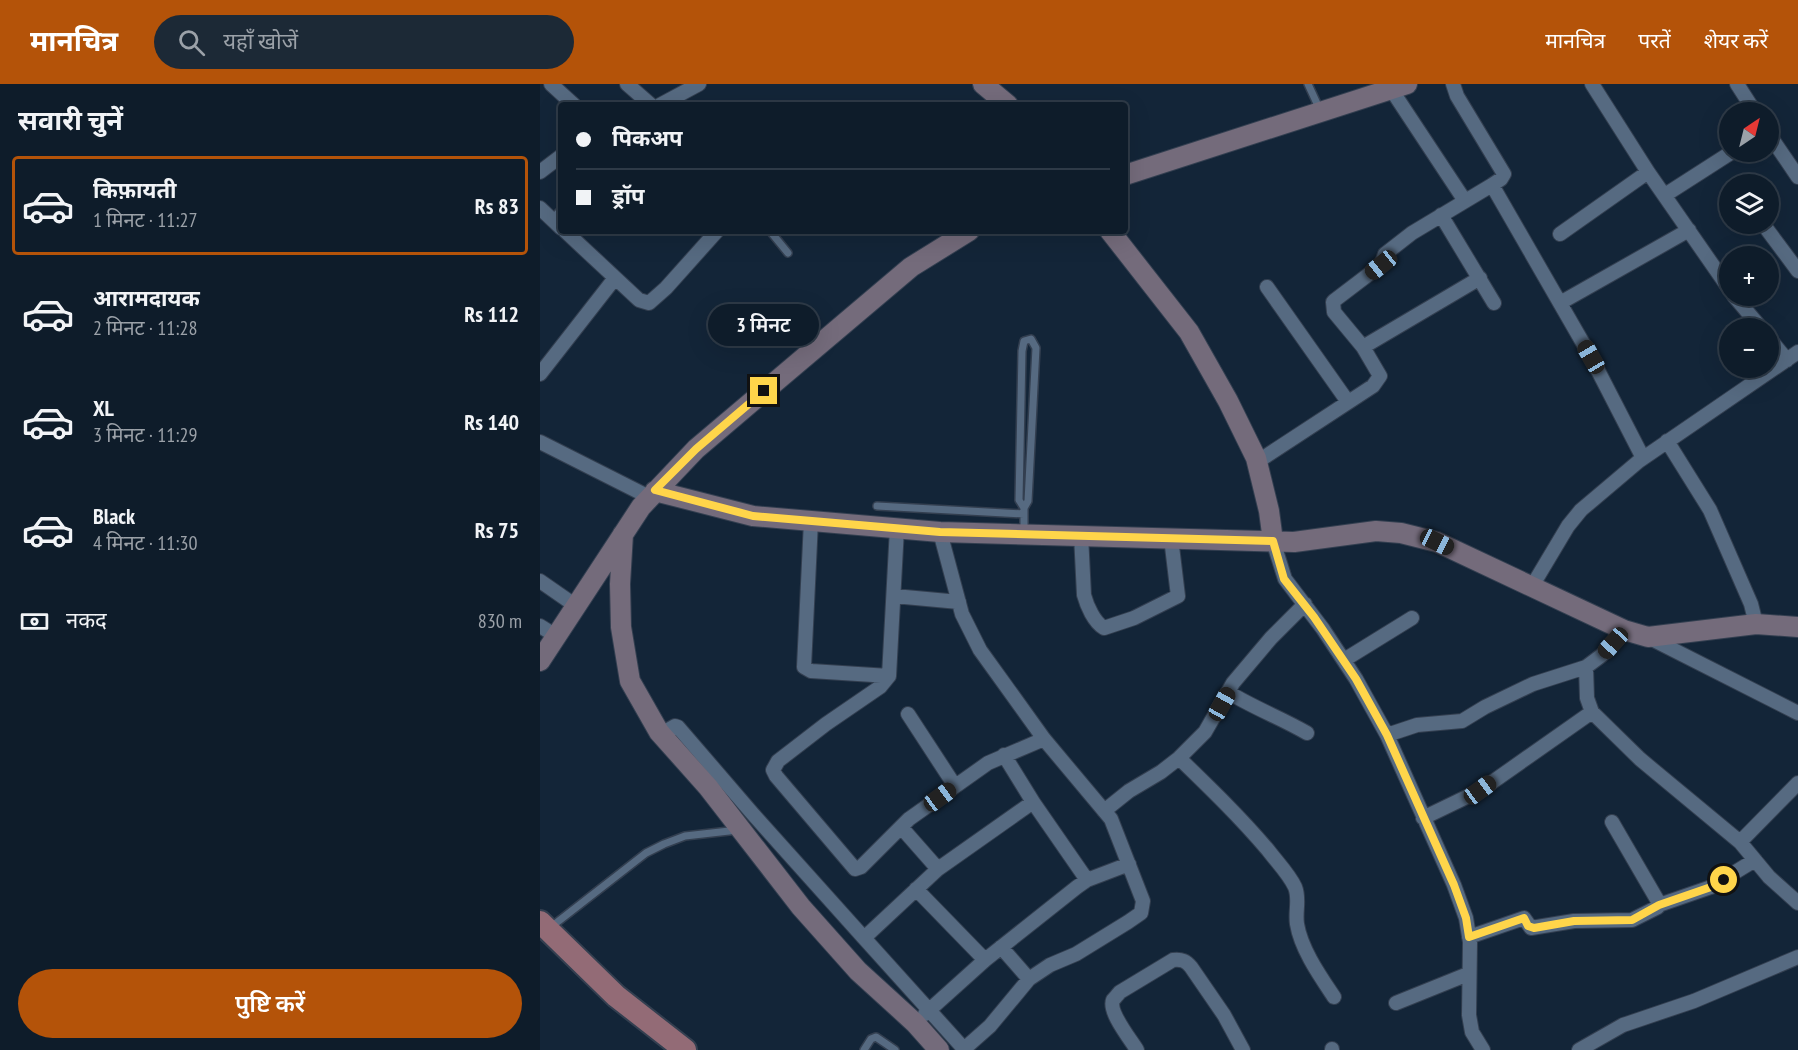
<!DOCTYPE html>
<html lang="hi">
<head>
<meta charset="utf-8">
<style>
  :root { --surface:#0e1c2a; --page:#1c2936; --text:#f1f3f6; --muted:#9ba1a8; --line:#2e3a47; --accent:#b45309 }
  body { margin:0; font-family:"PT Sans Narrow","Noto Sans Devanagari",sans-serif; background:var(--page); color:var(--text); height:100vh; display:flex; flex-direction:column; font-size:22px; white-space:nowrap }
  * { box-sizing:border-box; margin:0 }
  p { font-size:20px; color:var(--muted) }
  .icon { flex:none; width:33px; height:33px; fill:none; stroke:currentColor; stroke-width:2; stroke-linecap:round; stroke-linejoin:round }
  .map { position:relative; flex:1; overflow:hidden }
  .sheet { display:flex; flex-direction:column; background:var(--surface); width:540px }
  .sheet>* { flex:none }
  .guide { position:absolute; left:18px; top:18px; width:570px; height:132px; border-radius:6px; box-shadow:0 6px 24px #0002,0 0 0 2px var(--line); display:grid; align-content:center; height:132px; padding:0 18px; background:var(--surface) }
  .needle { width:39px; rotate:35deg }
  .controls { position:absolute; left:1179px; top:18px; display:grid; gap:12px }
  .controls a { display:grid; place-items:center; width:60px; height:60px; border-radius:50%; background:var(--surface); box-shadow:0 6px 24px #0002,0 0 0 2px var(--line); font-size:30px }
  .end { position:absolute; width:27px; height:27px; margin:-14px; border:8px solid #ffd54a; background:#111; box-shadow:0 0 0 3px #111 }
  .from { border-radius:50% }
  .bubble { position:absolute; height:42px; border-radius:21px; background:var(--surface); box-shadow:0 6px 24px #0002,0 0 0 2px var(--line); font-size:20px; font-weight:600; line-height:42px; text-align:center }
  .car { position:absolute; width:18px; height:36px; margin:-18px -9px; border-radius:8px; box-shadow:0 0 4px 2px #0007; background:linear-gradient(#222 24%,#8ab4d8 0 40%,#222 0 76%,#8ab4d8 0 86%,#222 0) }
  .guide b { display:flex; align-items:center; gap:21px; height:57px; font-size:22px }
  .guide b+b { border-top:2px solid var(--line) }
  .guide i { width:15px; height:15px; background:var(--text) }
  ul { padding:0; list-style:none }
  li { display:flex; align-items:center; gap:18px; height:99px; margin:0 12px 9px; padding:0 6px; border:3px solid transparent; border-radius:6px }
  li div { flex:1 }
  li b { display:block; font-size:22px }
  li em { font-style:normal; font-weight:600 }
  li.on { border-color:var(--accent) }
  li>.icon { width:54px; height:54px; stroke-width:1.5 }
  h2 { padding:0 18px; font-size:27px; line-height:72px }
  .pay { display:flex; align-items:center; gap:15px; height:66px; padding:0 18px; font-size:22px }
  .pay p { margin-inline-start:auto }
  .action { display:flex; gap:12px; margin-top:auto; padding:12px 18px }
  .action a { flex:1; height:69px; border-radius:36px; background:var(--accent); color:#fff; font-size:24px; font-weight:600; line-height:69px; text-align:center }
  header { display:flex; align-items:center; gap:36px; box-sizing:border-box; height:84px; padding:0 30px; background:var(--accent); color:#fff }
  header strong { font-size:28px }
  nav { display:flex; gap:33px; margin-inline-start:auto; font-size:21px }
  .search { width:420px; height:54px; background:var(--page); display:flex; align-items:center; gap:15px; box-sizing:border-box; padding:0 21px; border-radius:33px; color:var(--muted); font-size:22px }
  main { display:flex; flex:1; min-height:0 }
  .map>svg:first-child { display:block }
  .lines { fill:none; stroke-linecap:round; stroke-linejoin:round }
  .lane-casing { stroke:#333f50; stroke-width:10 }
  .street-casing { stroke:#333f50; stroke-width:16 }
  .secondary-casing { stroke:#333f50; stroke-width:22 }
  .primary-casing { stroke:#333f50; stroke-width:26 }
  .lane { stroke:#566a81; stroke-width:7 }
  .street { stroke:#566a81; stroke-width:14 }
  .secondary { stroke:#746b7b; stroke-width:20 }
  .primary { stroke:#936b76; stroke-width:22 }
  .route { stroke:#ffd54a; stroke-width:8 }
</style>
</head>
<body>
<header>
<strong>मानचित्र</strong>
<div class="search"><svg class="icon" aria-label="search" viewBox="0 0 24 24"><circle cx="10" cy="10" r="6"/><path d="M15 15l6 6"/></svg>यहाँ खोजें</div>
<nav><a>मानचित्र</a><a>परतें</a><a>शेयर करें</a></nav>
</header>
<main>
<section class="sheet">
<h2>सवारी चुनें</h2>
<ul>
<li class="on"><svg class="icon" aria-label="car" viewBox="0 0 24 24"><path d="M5 17H2v-5l4-1 3-4h7l3 4 3 1v5h-3M9 17h6M6 11h13"/><circle cx="7" cy="17" r="2"/><circle cx="17" cy="17" r="2"/></svg><div><b>किफ़ायती</b><p>1 मिनट · 11:27</p></div><em>Rs 83</em></li>
<li><svg class="icon" aria-label="car" viewBox="0 0 24 24"><path d="M5 17H2v-5l4-1 3-4h7l3 4 3 1v5h-3M9 17h6M6 11h13"/><circle cx="7" cy="17" r="2"/><circle cx="17" cy="17" r="2"/></svg><div><b>आरामदायक</b><p>2 मिनट · 11:28</p></div><em>Rs 112</em></li>
<li><svg class="icon" aria-label="car" viewBox="0 0 24 24"><path d="M5 17H2v-5l4-1 3-4h7l3 4 3 1v5h-3M9 17h6M6 11h13"/><circle cx="7" cy="17" r="2"/><circle cx="17" cy="17" r="2"/></svg><div><b>XL</b><p>3 मिनट · 11:29</p></div><em>Rs 140</em></li>
<li><svg class="icon" aria-label="car" viewBox="0 0 24 24"><path d="M5 17H2v-5l4-1 3-4h7l3 4 3 1v5h-3M9 17h6M6 11h13"/><circle cx="7" cy="17" r="2"/><circle cx="17" cy="17" r="2"/></svg><div><b>Black</b><p>4 मिनट · 11:30</p></div><em>Rs 75</em></li>
</ul>
<div class="pay"><svg class="icon" aria-label="cash" viewBox="0 0 24 24"><path d="M3 7h18v10H3z"/><circle cx="12" cy="12" r="2"/></svg>नकद<p>830 m</p></div>
<div class="action"><a>पुष्टि करें</a></div>
</section>
<div class="map">
<svg width="1258" height="966" viewBox="0 0 1258 966">
  <rect width="100%" height="100%" fill="#132538"/>
  <g class="lines">
    <g class="lane-casing">
      <path id="lane" d="M768,0L780,26
        M12,135L21,126
        M230,147L248,169
        M337,422L484,430
        M484,447V424L488,417L496,264L491,255L484,257L482,267L479,416L484,424
        M11,843L106,769L124,760L145,752L198,746
        M324,966L331,955L336,953L355,966"/>
    </g>
    <g class="street-casing">
      <path id="street" d="M11,0L34,21
        M87,0L111,21
        M1052,0L1108,88L1190,206
        M1197,0L1215,28
        M851,5L925,117
        M120,21L159,0
        M1228,49L1258,93
        M0,88L21,72
        M952,101L1051,273L1103,374
        M1125,111L1192,68
        M0,124L21,144
        M901,131L954,219
        M1223,140L1258,187
        M25,147L99,216L109,219L126,204L177,147
        M1020,150L1108,88
        M727,203L808,318
        M1194,212L1221,244
        M1020,219L1149,146
        M1228,253L1247,276
        M823,263L940,194
        M0,290L75,194
        M1127,357L1170,426L1211,520L1216,540
        M0,358L109,413
        M717,378L833,302L840,292L823,263L794,228L793,218L795,216L841,181L845,170L872,149L952,101L961,95L964,90L917,12L913,0
        M271,437L264,583L271,587L349,592
        M357,444L349,592L340,603L286,640L238,677L233,686L236,692L315,785L321,783L361,743
        M400,448L422,530L440,566L504,655L571,735L603,817L601,829L588,838L536,870L510,881L489,895L461,863
        M541,451L544,511C547,522 554,538 564,544L594,534L638,512L631,454
        M733,457L745,495L783,545L816,595L847,651L914,801L926,834L930,858L929,931L932,948L943,966
        M0,497L36,522
        M991,504L1028,442L1041,426L1099,377L1258,268
        M354,512L419,518
        M0,542L16,552
        M1108,553L1258,629
        M804,576L872,534
        M1046,583L1047,614L1052,628L1100,675L1200,758L1229,793L1258,819
        M688,608C714,624 741,634 767,649
        M368,630L415,702
        M121,650L135,642L138,643L212,729L324,854
        M847,651L877,641L922,637L945,623L993,600L1046,583L1062,571L1084,546
        M464,671L493,718
        M639,674C670,704 700,733 728,766C737,778 749,790 755,803C760,815 755,827 757,840C761,865 780,892 794,913
        M564,727L589,707L621,688L639,674L665,648L693,599L731,554L765,520
        M883,734L941,706L1052,628
        M1200,758L1258,699
        M398,785L361,743L369,735L448,679L504,655
        M376,805L445,876
        M1119,821L1171,803L1215,776
        M929,853L984,834L991,844L1034,837L1092,836L1118,823L1119,819L1072,738
        M856,919L928,890
        M385,930L445,876L537,803L547,796L589,780
        M424,965L450,942L489,895
        M792,965V966
        M425,966L324,854L398,785L493,718L547,796
        M597,966C591,956 568,928 573,916C574,915 579,909 580,908L633,876C642,875 646,877 651,883L684,931L703,966
        M1039,966L1083,941L1154,917L1258,873"/>
    </g>
    <g class="secondary-casing">
      <path id="secondary" d="M443,0L468,21
        M585,91L867,0
        M570,147L649,248L688,317L716,374L729,427L733,457
        M115,407L213,432L400,448L754,458L836,447L861,449L897,458L1084,546L1108,553L1216,540L1258,543
        M83,450L80,500L81,543L90,597L119,648L168,703L261,823L318,887L375,939L399,966
        M0,577L101,423L156,365L371,183L429,147"/>
    </g>
    <g class="primary-casing">
      <path id="primary" d="M0,838L76,912L145,966"/>
    </g>
    <use href="#lane" class="lane"/>
    <use href="#street" class="street"/>
    <use href="#secondary" class="secondary"/>
    <use href="#primary" class="primary"/>
  </g>
  <g class="lines">
    <path class="route" d="M224,307L156,365L115,406L213,432L272,437L400,448L733,457L744,495L774,533L816,595L847,651L914,801L926,834L929,853L984,834L988,842L994,844L1034,837L1092,836L1119,821L1171,803L1184,796"/>
  </g>
</svg>
<div class="controls">
<a><svg class="needle" viewBox="-14 -14 28 28"><path d="M0-13l5 13h-10z" fill="#e53935"/><path d="M0 13l5-13h-10z" fill="#9ba1a8"/></svg></a>
<a><svg class="icon" aria-label="layers" viewBox="0 0 24 24"><path d="M12 4l9 5-9 5-9-5zM3 14l9 5 9-5"/></svg></a>
<a>+</a>
<a>−</a>
</div>
<i class="end from" style="left:1184px;top:796px"></i>
<i class="end" style="left:224px;top:307px"></i>
<div class="bubble" style="left:168px;top:220px;width:111px">3 मिनट</div>
<i class="car" style="left:841px;top:181px;rotate:231deg"></i>
<i class="car" style="left:1051px;top:273px;rotate:330deg"></i>
<i class="car" style="left:897px;top:458px;rotate:116deg"></i>
<i class="car" style="left:1073px;top:559px;rotate:222deg"></i>
<i class="car" style="left:682px;top:620px;rotate:29deg"></i>
<i class="car" style="left:940px;top:706px;rotate:54deg"></i>
<i class="car" style="left:400px;top:713px;rotate:54deg"></i>
<div class="guide">
<b><i class="from"></i>पिकअप</b>
<b><i></i>ड्रॉप</b>
</div>
</div>
</main>
</body>
</html>
